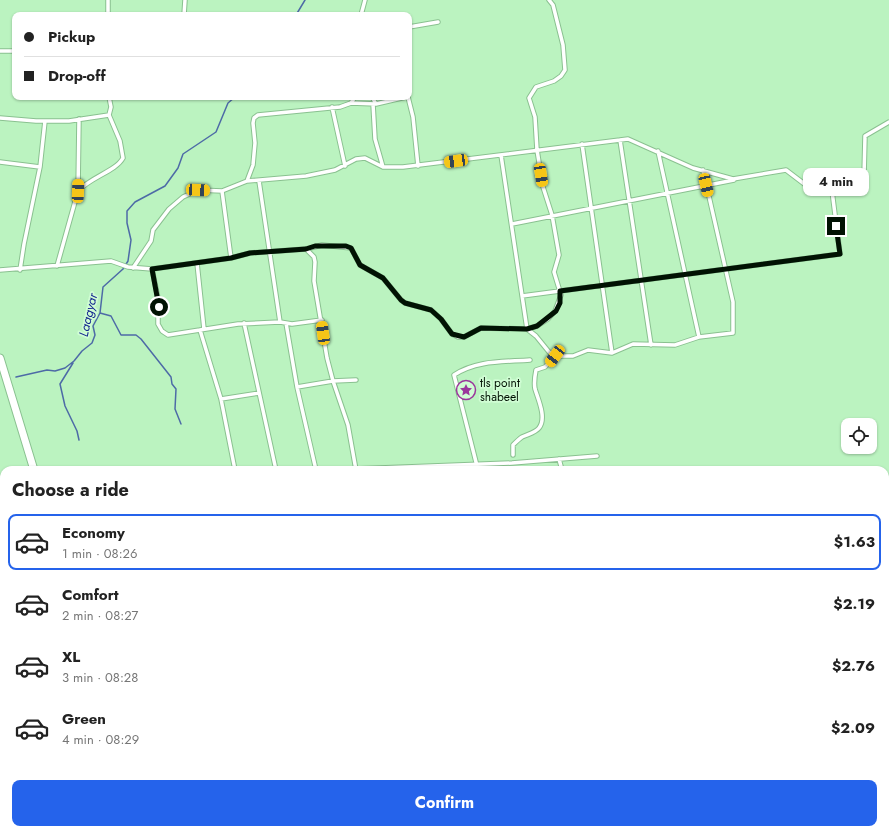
<!DOCTYPE html>
<html lang="en">
<head>
<meta charset="utf-8">
<style>
  :root { --surface:#fff; --page:#f2f2f2; --text:#222; --muted:#767676; --line:#e0e0e0; --accent:#2563eb }
  body { margin:0; font-family:Jost,sans-serif; background:var(--page); color:var(--text); height:100vh; display:flex; flex-direction:column; font-size:15px; white-space:nowrap }
  * { box-sizing:border-box; margin:0 }
  p { font-size:13px; color:var(--muted) }
  .icon { flex:none; width:22px; height:22px; fill:none; stroke:currentColor; stroke-width:2; stroke-linecap:round; stroke-linejoin:round }
  .map { position:relative; flex:1; overflow:hidden }
  .details { position:absolute; left:0px; top:466px; width:889px; height:368px; display:flex; flex-direction:column; background:var(--surface); border-radius:12px 12px 0 0; box-shadow:0 1px 3px #0004 }
  .details>* { flex:none }
  .guide { position:absolute; left:12px; top:12px; width:400px; height:88px; border-radius:8px; box-shadow:0 1px 3px #0004; display:grid; align-content:center; height:88px; padding:0 12px; background:var(--surface) }
  .buttons { position:absolute; left:841px; top:418px; display:grid; gap:8px }
  .buttons a { display:grid; place-items:center; width:36px; height:36px; border-radius:8px; background:var(--surface); box-shadow:0 1px 3px #0004; font-size:20px }
  .end { position:absolute; width:18px; height:18px; margin:-9px; border:5px solid #011203; background:#fff; box-shadow:0 0 0 2px #fff }
  .from { border-radius:50% }
  .bubble { position:absolute; height:28px; border-radius:8px; background:var(--surface); box-shadow:0 1px 3px #0004; font-size:13px; font-weight:700; line-height:28px; text-align:center }
  .car { position:absolute; width:12px; height:24px; margin:-12px -6px; border-radius:5px; box-shadow:0 0 3px 1px #0007; background:linear-gradient(#f5c518 24%,#345 0 40%,#f5c518 0 76%,#345 0 86%,#f5c518 0) }
  .guide b { display:flex; align-items:center; gap:14px; height:38px; font-size:15px }
  .guide b+b { border-top:1px solid var(--line) }
  .guide i { width:10px; height:10px; background:var(--text) }
  ul { padding:0; list-style:none }
  li { display:flex; align-items:center; gap:12px; height:56px; margin:0 8px 6px; padding:0 4px; border:2px solid transparent; border-radius:8px }
  li div { flex:1 }
  li b { display:block; font-size:15px }
  li em { font-style:normal; font-weight:700 }
  li.selected { border-color:var(--accent) }
  li>.icon { width:36px; height:36px; stroke-width:1.5 }
  h2 { padding:0 12px; font-size:18px; line-height:48px }
  .action { display:flex; gap:8px; margin-top:auto; padding:8px 12px }
  .action a { flex:1; height:46px; border-radius:8px; background:var(--accent); color:#fff; font-size:16px; font-weight:700; line-height:46px; text-align:center }
  .map>svg:first-child { display:block }
  .lines { fill:none; stroke-linecap:round; stroke-linejoin:round }
  .stream { stroke:#4d6aa6; stroke-width:1.5 }
  .street-casing { stroke:#8ac190; stroke-width:5.5 }
  .secondary-casing { stroke:#8ac190; stroke-width:7 }
  .highway-casing { stroke:#8ac190; stroke-width:9 }
  .street { stroke:#fff; stroke-width:3.5 }
  .secondary { stroke:#fff; stroke-width:5 }
  .highway { stroke:#fff; stroke-width:7 }
  .route { stroke:#011203; stroke-width:5 }
  .labels { text-anchor:middle; dominant-baseline:central; stroke-width:3.5; stroke-linejoin:round; paint-order:stroke }
  .poi-label { font-size:12px; fill:#011203; stroke:#d0fdd4; text-anchor:start }
  .water-label { font-size:13px; font-style:italic; fill:#13258f; stroke:#d0fdd4 }
</style>
</head>
<body>
<div class="map">
<svg width="889" height="834" viewBox="0 0 889 834">
  <rect width="100%" height="100%" fill="#bbf3c0"/>
  <g class="lines">
    <path class="stream" d="M296,15L305,0
      M100,313L111,316L121,335H136L141,339L171,377L172,384L176,389L175,409L181,424
      M73,363L60,384L65,406L77,431L79,440
      M16,377L47,370L55,371L65,368L74,361L82,351L92,343L95,335L93,326L100,313L103,287L123,269L128,261L131,240L127,223V211L135,202L165,186L178,168L183,154L216,132L228,103L235,97
      M885,800L889,796
      M865,834L867,830"/>
    <g class="street-casing">
      <path id="street" d="M108,0V15
        M184,15L185,0
        M361,15L365,0
        M409,27L438,22
        M0,51H15
        M372,97L376,104
        M408,97L413,117L418,166
        M351,103L376,104L406,97
        M373,104L375,139L383,167
        M332,107L345,166
        M0,118L36,121H69L109,115
        M620,140L651,345
        M582,144L612,353
        M658,151L699,337
        M501,155L527,329L536,336L549,352L555,356H573L588,350L612,353L633,344L675,345L699,337L733,333V302L703,170
        M0,162L40,167
        M247,181L253,165L255,143L253,123L254,118L258,115L340,107L351,103L355,97
        M259,181L280,322
        M78,191L79,119
        M222,191L231,258
        M512,224L734,180
        M306,249L322,245L351,248L360,265L383,278L401,300L405,303L431,310L441,319L452,334L458,337H464L481,328L527,329L537,326L548,319L555,311L561,295L554,272L559,255L552,215L543,187L537,150L535,117L529,98L536,87L554,81L561,76L565,70L563,45L553,5L549,0
        M197,263L204,329
        M57,266L78,191C91,177 116,171 123,158L120,141L109,115L111,107L109,97
        M133,268L151,241L153,230L169,209L183,197L198,190L222,191L247,181L306,176L335,170L356,159L365,158L383,167H403L628,139L693,168L733,179L786,170L807,186L860,180L864,176L865,136L889,122
        M152,269L158,298V324L162,331L168,335L238,324L280,322L292,324L322,320
        M0,270L111,261L128,267L152,269L231,258L250,253L306,249L314,257L315,262L314,281L327,358L333,381L348,425L356,470
        M20,270L24,244L40,167L45,121
        M522,296L840,254L831,183
        M244,323L276,470
        M286,323L297,387L333,381L356,380
        M200,330L221,399L235,470
        M297,387L316,470
        M221,399L259,393
        M513,455V445C516,442 519,439 522,437C528,434 535,433 539,428C547,418 538,399 535,389C534,384 535,375 536,370L545,367L555,356
        M559,459L562,470
        M327,470L512,463L597,456
        M478,470L454,375C477,360 503,362 530,360
        M885,539H889
        M885,587L889,553
        M885,613H889
        M0,619L4,615
        M0,671L4,675
        M885,684H889
        M0,704L4,701
        M885,747L889,744
        M0,784L4,788
        M885,811L889,813
        M351,830V834
        M633,830V834
        M712,830V834
        M119,834V830
        M160,834L161,830
        M199,834V830
        M236,834V830
        M274,834V830
        M311,834V830
        M392,834V830
        M432,834V830
        M473,834V830
        M512,834L513,830
        M551,834V830
        M592,834V830
        M673,834V830"/>
    </g>
    <g class="secondary-casing">
      <path id="secondary" d="M0,494L4,491
        M0,501L4,505"/>
    </g>
    <g class="highway-casing">
      <path id="highway" d="M0,358L34,470
        M54,834L55,830"/>
    </g>
    <use href="#street" class="street"/>
    <use href="#secondary" class="secondary"/>
    <use href="#highway" class="highway"/>
  </g>
  <g class="lines">
    <path class="route" d="M159,307L152,269L231,258L250,253L306,249L315,246H346L351,248L360,265L383,278L401,300L405,303L431,310L441,319L452,334L464,337L481,328L527,329L537,326L556,311L560,303V291L840,254L836,226"/>
  </g>
  <defs>
    <g id="sight-ring" transform="scale(1)"><circle r="9.5" fill="#d0fdd4" stroke="#9a369b" stroke-width="1.5"/><path d="M0-6L1.8-2.2L6-1.7L2.9 1.2L3.7 5.4L0 3.3L-3.7 5.4L-2.9 1.2L-6-1.7L-1.8-2.2Z" fill="#9a369b"/></g>
  </defs>
  <g fill-rule="evenodd">
    <use href="#sight-ring" x="466" y="390"/>
  </g>
  <g class="labels">
    <g class="poi-label">
      <text x="480" y="383">tls point<tspan x="480" dy="14">shabeel</tspan></text>
    </g>
    <g class="water-label">
      <text transform="translate(88 315) rotate(-77)">Laagyar</text>
    </g>
  </g>
</svg>
<div class="buttons">
<a><svg class="icon" aria-label="locate" viewBox="0 0 24 24"><circle cx="12" cy="12" r="6"/><path d="M12 2v4M12 18v4M2 12h4M18 12h4"/></svg></a>
</div>
<i class="end from" style="left:159px;top:307px"></i>
<i class="end" style="left:836px;top:226px"></i>
<div class="bubble" style="left:803px;top:168px;width:66px">4 min</div>
<i class="car" style="left:456px;top:161px;rotate:262deg"></i>
<i class="car" style="left:541px;top:175px;rotate:171deg"></i>
<i class="car" style="left:706px;top:185px;rotate:167deg"></i>
<i class="car" style="left:198px;top:190px;rotate:93deg"></i>
<i class="car" style="left:78px;top:191px;rotate:2deg"></i>
<i class="car" style="left:323px;top:333px;rotate:352deg"></i>
<i class="car" style="left:555px;top:356px;rotate:217deg"></i>
<div class="guide">
<b><i class="from"></i>Pickup</b>
<b><i></i>Drop-off</b>
</div>
<section class="details">
<h2>Choose a ride</h2>
<ul>
<li class="selected"><svg class="icon" aria-label="car" viewBox="0 0 24 24"><path d="M5 17H2v-5l4-1 3-4h7l3 4 3 1v5h-3M9 17h6M6 11h13"/><circle cx="7" cy="17" r="2"/><circle cx="17" cy="17" r="2"/></svg><div><b>Economy</b><p>1 min · 08:26</p></div><em>$1.63</em></li>
<li><svg class="icon" aria-label="car" viewBox="0 0 24 24"><path d="M5 17H2v-5l4-1 3-4h7l3 4 3 1v5h-3M9 17h6M6 11h13"/><circle cx="7" cy="17" r="2"/><circle cx="17" cy="17" r="2"/></svg><div><b>Comfort</b><p>2 min · 08:27</p></div><em>$2.19</em></li>
<li><svg class="icon" aria-label="car" viewBox="0 0 24 24"><path d="M5 17H2v-5l4-1 3-4h7l3 4 3 1v5h-3M9 17h6M6 11h13"/><circle cx="7" cy="17" r="2"/><circle cx="17" cy="17" r="2"/></svg><div><b>XL</b><p>3 min · 08:28</p></div><em>$2.76</em></li>
<li><svg class="icon" aria-label="car" viewBox="0 0 24 24"><path d="M5 17H2v-5l4-1 3-4h7l3 4 3 1v5h-3M9 17h6M6 11h13"/><circle cx="7" cy="17" r="2"/><circle cx="17" cy="17" r="2"/></svg><div><b>Green</b><p>4 min · 08:29</p></div><em>$2.09</em></li>
</ul>
<div class="action"><a>Confirm</a></div>
</section>
</div>
</body>
</html>
